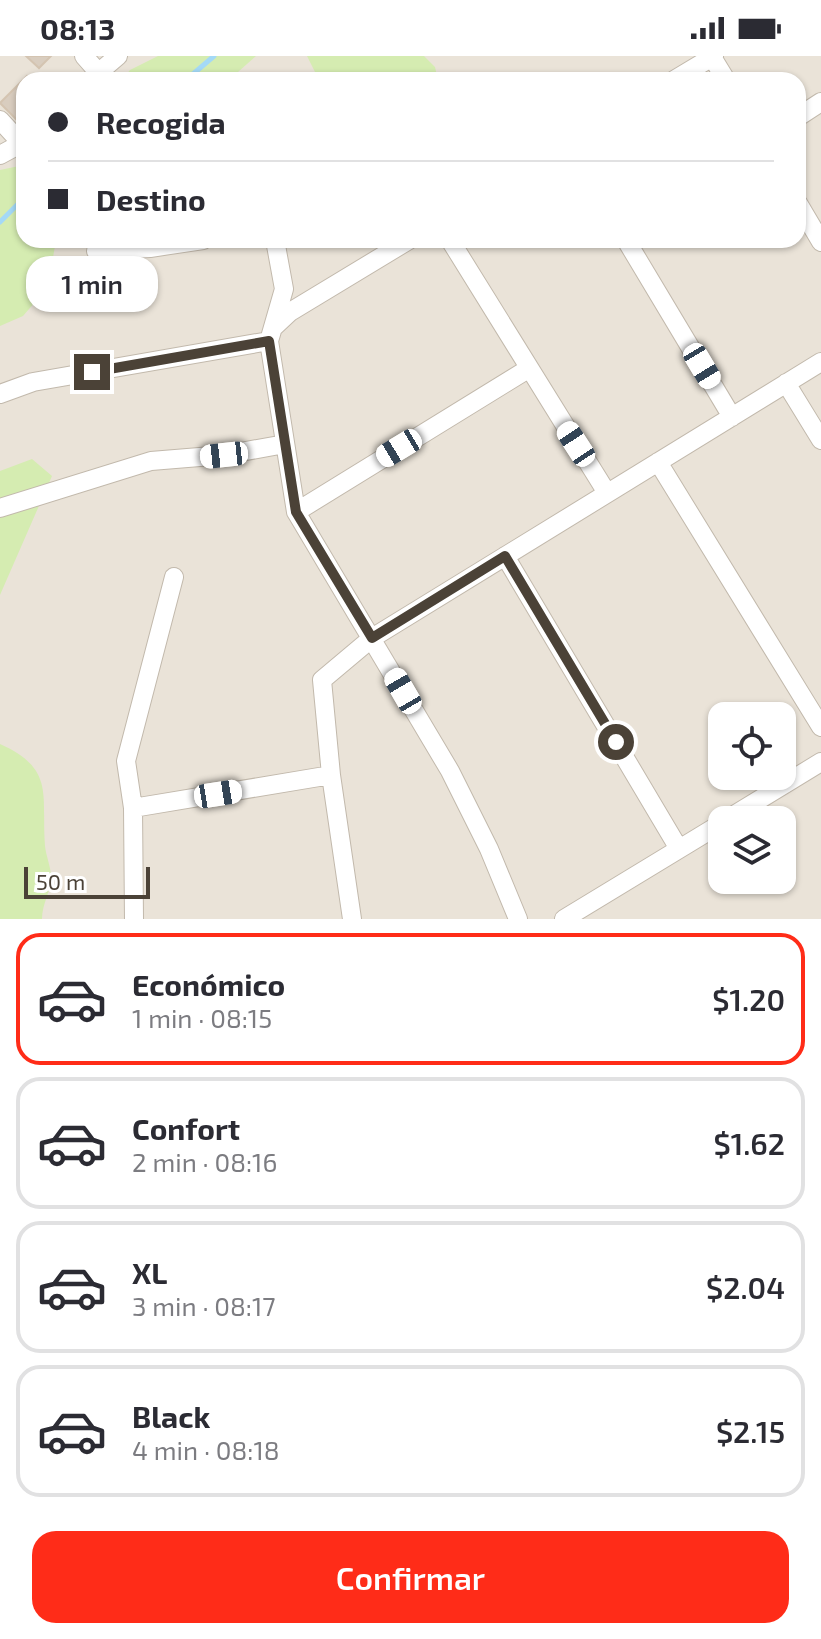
<!DOCTYPE html>
<html lang="es">
<head>
<meta charset="utf-8">
<style>
  :root { --surface:#fff; --page:#f2f2f3; --text:#2b2b33; --muted:#7c7c81; --line:#e1e1e2; --accent:#ff2c18 }
  body { margin:0; font-family:"Exo 2",sans-serif; background:var(--page); color:var(--text); height:100vh; display:flex; flex-direction:column; font-size:30px; white-space:nowrap }
  * { box-sizing:border-box; margin:0 }
  p { font-size:26px; color:var(--muted) }
  .icon { flex:none; width:44px; height:44px; fill:none; stroke:currentColor; stroke-width:2; stroke-linecap:round; stroke-linejoin:round }
  .map { position:relative; height:863px; overflow:hidden }
  .drawer { display:flex; flex-direction:column; background:var(--surface); flex:1 }
  .drawer>* { flex:none }
  .top-card { position:absolute; left:16px; top:16px; width:790px; height:176px; border-radius:24px; box-shadow:0 2px 6px #0004; display:grid; align-content:center; height:176px; padding:0 32px; background:var(--surface) }
  .controls { position:absolute; left:708px; top:646px; display:grid; gap:16px }
  .controls a { display:grid; place-items:center; width:88px; height:88px; border-radius:16px; background:var(--surface); box-shadow:0 2px 6px #0004; font-size:40px }
  .scale { position:absolute; left:24px; bottom:20px; width:126px; box-sizing:border-box; padding-left:8px; border:4px solid #4b4237; border-top:0; font-size:22px; line-height:28px; white-space:nowrap; color:#4b4237; -webkit-text-stroke:6px #fff; paint-order:stroke }
  .end { position:absolute; width:36px; height:36px; margin:-18px; border:10px solid #4b4237; background:#fff; box-shadow:0 0 0 4px #fff }
  .from { border-radius:50% }
  .bubble { position:absolute; height:56px; border-radius:24px; background:var(--surface); box-shadow:0 2px 6px #0004; font-size:26px; font-weight:600; line-height:56px; text-align:center }
  .car { position:absolute; width:24px; height:48px; margin:-24px -12px; border-radius:10px; box-shadow:0 0 6px 2px #0007; background:linear-gradient(#fff 24%,#345 0 40%,#fff 0 76%,#345 0 86%,#fff 0) }
  .top-card b { display:flex; align-items:center; gap:28px; height:76px; font-size:30px }
  .top-card b+b { border-top:2px solid var(--line) }
  .top-card i { width:20px; height:20px; background:var(--text) }
  ul { padding:14px 0 0; list-style:none }
  li { display:flex; align-items:center; gap:24px; height:132px; margin:0 16px 12px; padding:0 16px; border:4px solid var(--line); border-radius:24px }
  li div { flex:1 }
  li b { display:block; font-size:30px }
  li em { font-style:normal; font-weight:600 }
  li.on { border-color:var(--accent) }
  li>.icon { width:72px; height:72px; stroke-width:1.5 }
  .button { display:flex; gap:16px; margin-top:auto; padding:16px 32px }
  .button a { flex:1; height:92px; border-radius:24px; background:var(--accent); color:#fff; font-size:32px; font-weight:600; line-height:92px; text-align:center }
  .status { display:flex; justify-content:space-between; align-items:center; height:56px; padding:0 40px; background:var(--surface); direction:ltr }
  .status svg { height:22px; fill:currentColor }
  .map>svg:first-child { display:block }
  .residential { fill:#eae3d8; fill-rule:evenodd }
  .green { fill:#d5ecb1 }
  .lines { fill:none; stroke-linecap:round; stroke-linejoin:round }
  .stream { stroke:#a4d9f6; stroke-width:5 }
  .building { fill:#d9cdbf; stroke:#d4c4b1; stroke-width:2 }
  .street-casing { stroke:#c2b9ac; stroke-width:20 }
  .street { stroke:#fff; stroke-width:18 }
  .route { stroke:#4b4237; stroke-width:10 }
</style>
</head>
<body>
<div class="status"><b>08:13</b><svg viewBox="0 0 49 12"><path d="M0 12V9h3v3zM5 12V6h3v6zM10 12V3h3v9zM15 12V0h3v12zM26 1h20v11H26zM47 4h2v5h-2z"/></svg></div>
<div class="map">
<svg width="821" height="863" viewBox="0 0 821 863">
  <rect width="100%" height="100%" fill="#f6f2ea"/>
  <path class="residential" d="M0,0H821V863H0ZM24,24H798V184H24ZM722,660H782V720H722ZM722,764H782V824H722Z"/>
  <path class="green" d="M158,0H256L229,24H122L130,14Z
    M307,0H424L435,11L438,24H319Z
    M24,109V184H56L48,231L23,260L0,270V114Z
    M32,403L52,420L0,539V415Z
    M0,688C56,713 41,740 45,790C46,800 51,811 51,821C51,835 42,848 42,863H0Z"/>
  <g class="lines">
    <path class="stream" d="M186,24L214,0
      M0,166L24,142"/>
  </g>
  <path class="building" d="M26,0H51L39,12Z
    M27,20L31,24H24V65L21,68L0,47Z"/>
  <g class="lines">
    <g class="street-casing">
      <path id="street" d="M84,0L98,16
        M712,1L726,24
        M90,24L118,0
        M674,24L714,0
        M798,61L821,46
        M0,64L22,88
        M0,99L24,86
        M798,147L821,186
        M275,184L284,233L269,285L296,456L450,715L489,793L518,863
        M450,184L607,437
        M626,184L732,361
        M96,195L150,192L203,184
        M274,271L290,256L409,184
        M786,327L821,384
        M0,338L33,326L269,285
        M658,406L821,671
        M0,452L151,405L224,399L285,388
        M296,456L528,313
        M505,500L679,793
        M133,752L331,719
        M726,764L821,706
        M134,863L133,752L126,705L174,521
        M352,863L331,719L322,624L372,582L821,306
        M564,863L722,767"/>
    </g>
    <use href="#street" class="street"/>
  </g>
  <g class="lines">
    <path class="route" d="M92,316L269,285L296,456L372,582L505,500L616,686"/>
  </g>
</svg>
<div class="controls">
<a><svg class="icon" aria-label="locate" viewBox="0 0 24 24"><circle cx="12" cy="12" r="6"/><path d="M12 2v4M12 18v4M2 12h4M18 12h4"/></svg></a>
<a><svg class="icon" aria-label="layers" viewBox="0 0 24 24"><path d="M12 4l9 5-9 5-9-5zM3 14l9 5 9-5"/></svg></a>
</div>
<div class="scale">50 m</div>
<i class="end from" style="left:616px;top:686px"></i>
<i class="end" style="left:92px;top:316px"></i>
<div class="bubble" style="left:26px;top:200px;width:132px">1 min</div>
<i class="car" style="left:702px;top:310px;rotate:149deg"></i>
<i class="car" style="left:576px;top:388px;rotate:327deg"></i>
<i class="car" style="left:399px;top:392px;rotate:239deg"></i>
<i class="car" style="left:224px;top:399px;rotate:264deg"></i>
<i class="car" style="left:403px;top:635px;rotate:330deg"></i>
<i class="car" style="left:218px;top:738px;rotate:81deg"></i>
<div class="top-card">
<b><i class="from"></i>Recogida</b>
<b><i></i>Destino</b>
</div>
</div>
<section class="drawer">
<ul>
<li class="on"><svg class="icon" aria-label="car" viewBox="0 0 24 24"><path d="M5 17H2v-5l4-1 3-4h7l3 4 3 1v5h-3M9 17h6M6 11h13"/><circle cx="7" cy="17" r="2"/><circle cx="17" cy="17" r="2"/></svg><div><b>Económico</b><p>1 min · 08:15</p></div><em>$1.20</em></li>
<li><svg class="icon" aria-label="car" viewBox="0 0 24 24"><path d="M5 17H2v-5l4-1 3-4h7l3 4 3 1v5h-3M9 17h6M6 11h13"/><circle cx="7" cy="17" r="2"/><circle cx="17" cy="17" r="2"/></svg><div><b>Confort</b><p>2 min · 08:16</p></div><em>$1.62</em></li>
<li><svg class="icon" aria-label="car" viewBox="0 0 24 24"><path d="M5 17H2v-5l4-1 3-4h7l3 4 3 1v5h-3M9 17h6M6 11h13"/><circle cx="7" cy="17" r="2"/><circle cx="17" cy="17" r="2"/></svg><div><b>XL</b><p>3 min · 08:17</p></div><em>$2.04</em></li>
<li><svg class="icon" aria-label="car" viewBox="0 0 24 24"><path d="M5 17H2v-5l4-1 3-4h7l3 4 3 1v5h-3M9 17h6M6 11h13"/><circle cx="7" cy="17" r="2"/><circle cx="17" cy="17" r="2"/></svg><div><b>Black</b><p>4 min · 08:18</p></div><em>$2.15</em></li>
</ul>
<div class="button"><a>Confirmar</a></div>
</section>
</body>
</html>
